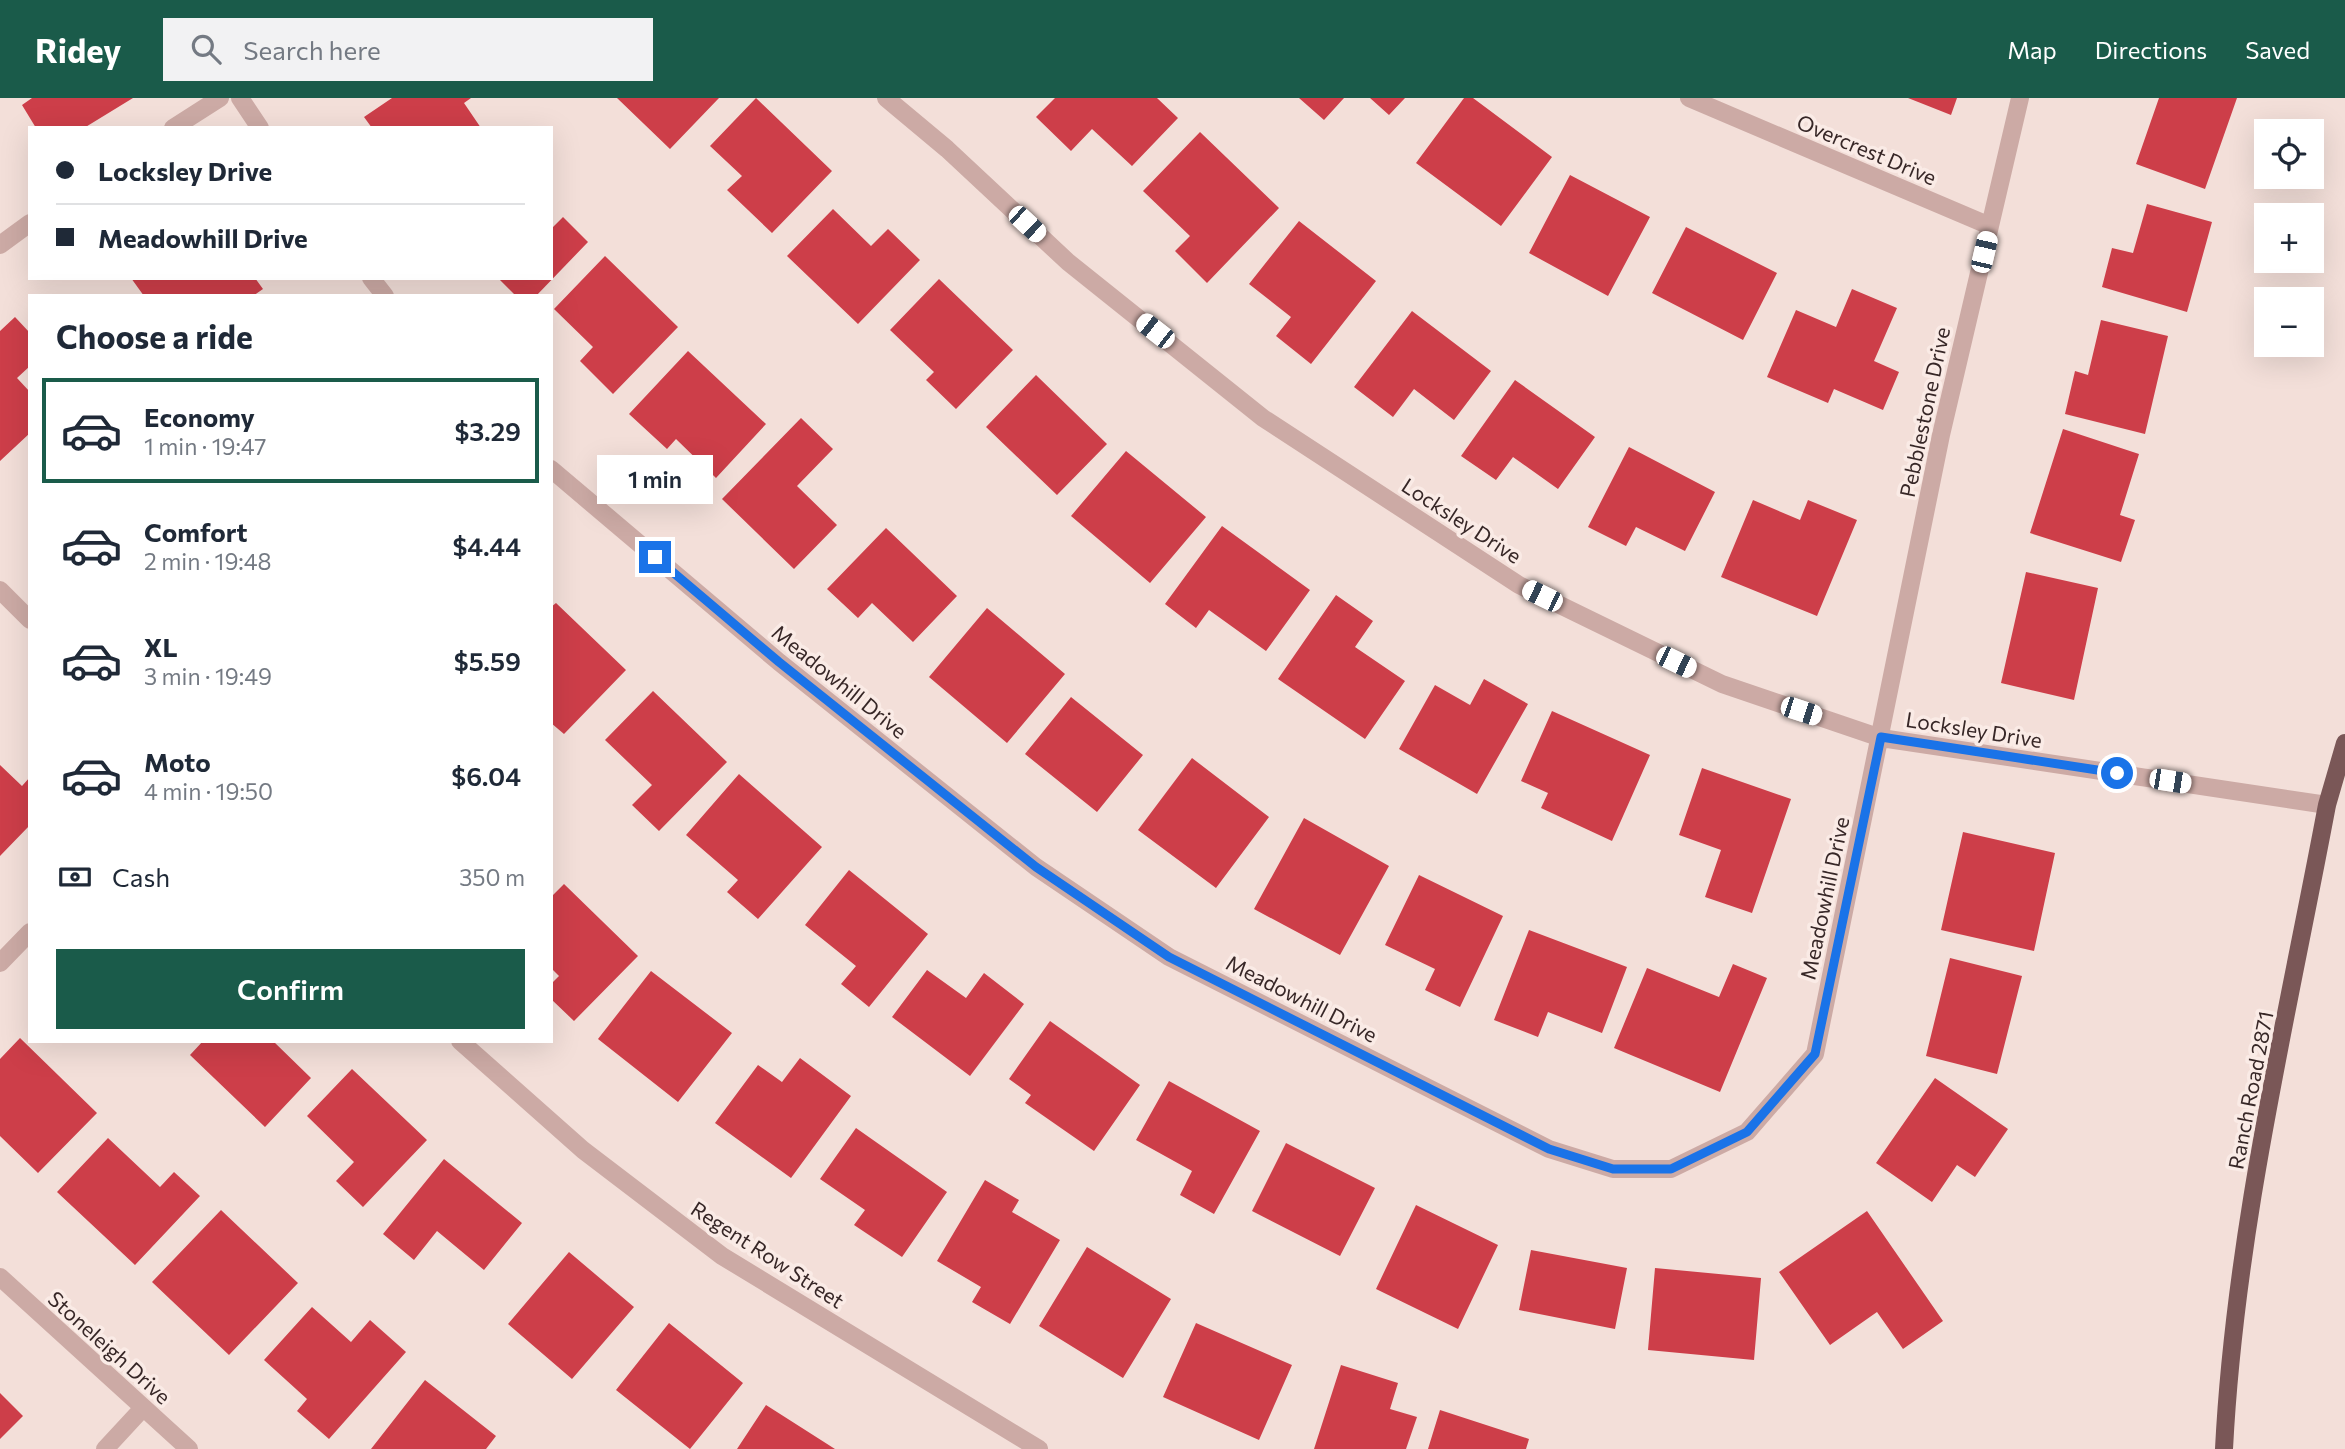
<!DOCTYPE html>
<html lang="en">
<head>
<meta charset="utf-8">
<style>
  :root { --surface:#fff; --page:#f2f2f3; --text:#1f2937; --muted:#747a83; --line:#e0e1e3; --accent:#1a5b4a }
  body { margin:0; font-family:Commissioner,sans-serif; background:var(--page); color:var(--text); height:100vh; display:flex; flex-direction:column; font-size:26px; white-space:nowrap }
  * { box-sizing:border-box; margin:0 }
  p { font-size:23px; color:var(--muted) }
  .icon { flex:none; width:38px; height:38px; fill:none; stroke:currentColor; stroke-width:2; stroke-linecap:round; stroke-linejoin:round }
  .map { position:relative; flex:1; overflow:hidden }
  .details { position:absolute; left:28px; top:196px; width:525px; height:749px; display:flex; flex-direction:column; background:var(--surface); border-radius:0px; box-shadow:0 7px 28px #0002 }
  .details>* { flex:none }
  .hud { position:absolute; left:28px; top:28px; width:525px; height:154px; border-radius:0px; box-shadow:0 7px 28px #0002; display:grid; align-content:center; height:154px; padding:0 28px; background:var(--surface) }
  .buttons { position:absolute; left:2254px; top:21px; display:grid; gap:14px }
  .buttons a { display:grid; place-items:center; width:70px; height:70px; border-radius:0px; background:var(--surface); box-shadow:0 7px 28px #0002; font-size:35px }
  .end { position:absolute; width:32px; height:32px; margin:-16px; border:9px solid #1a73e8; background:#fff; box-shadow:0 0 0 4px #fff }
  .from { border-radius:50% }
  .bubble { position:absolute; height:49px; border-radius:0px; background:var(--surface); box-shadow:0 7px 28px #0002; font-size:23px; font-weight:600; line-height:49px; text-align:center }
  .car { position:absolute; width:21px; height:42px; margin:-21px -10px; border-radius:9px; box-shadow:0 0 5px 2px #0007; background:linear-gradient(#fff 24%,#345 0 40%,#fff 0 76%,#345 0 86%,#fff 0) }
  .hud b { display:flex; align-items:center; gap:24px; height:66px; font-size:26px }
  .hud b+b { border-top:2px solid var(--line) }
  .hud i { width:18px; height:18px; background:var(--text) }
  ul { padding:0; list-style:none }
  li { display:flex; align-items:center; gap:21px; height:105px; margin:0 14px 10px; padding:0 14px; border:4px solid transparent; border-radius:0px }
  li div { flex:1 }
  li b { display:block; font-size:26px }
  li em { font-style:normal; font-weight:600 }
  li.selected { border-color:var(--accent) }
  li>.icon { width:63px; height:63px; stroke-width:1.5 }
  h2 { padding:0 28px; font-size:32px; line-height:84px }
  .pay { display:flex; align-items:center; gap:18px; height:77px; padding:0 28px; font-size:26px }
  .pay p { margin-inline-start:auto }
  .button { display:flex; gap:14px; margin-top:auto; padding:14px 28px }
  .button a { flex:1; height:80px; border-radius:0px; background:var(--accent); color:#fff; font-size:28px; font-weight:600; line-height:80px; text-align:center }
  header { display:flex; align-items:center; gap:42px; box-sizing:border-box; height:98px; padding:0 35px; background:var(--accent); color:#fff }
  header strong { font-size:33px }
  nav { display:flex; gap:38px; margin-inline-start:auto; font-size:24px }
  .search { width:490px; height:63px; background:var(--page); display:flex; align-items:center; gap:18px; box-sizing:border-box; padding:0 24px; border-radius:0px; color:var(--muted); font-size:26px }
  .map>svg:first-child { display:block }
  .building { fill:#cd3e49 }
  .lines { fill:none; stroke-linecap:round; stroke-linejoin:round }
  .minor { stroke:#ccaaa5; stroke-width:18 }
  .major { stroke:#7a5757; stroke-width:18 }
  .route { stroke:#1a73e8; stroke-width:9 }
  .labels { text-anchor:middle; dominant-baseline:central; stroke-width:7; stroke-linejoin:round; paint-order:stroke }
  .street-label { font-size:21px; fill:#372727; stroke:#faebe6 }
</style>
</head>
<body>
<header>
<strong>Ridey</strong>
<div class="search"><svg class="icon" aria-label="search" viewBox="0 0 24 24"><circle cx="10" cy="10" r="6"/><path d="M15 15l6 6"/></svg>Search here</div>
<nav><a>Map</a><a>Directions</a><a>Saved</a></nav>
</header>
<div class="map">
<svg width="2345" height="1351" viewBox="0 0 2345 1351">
  <rect width="100%" height="100%" fill="#f3dfd9"/>
  <path class="building" d="M32,0H133L84,30H36L22,7Z
    M392,0H471L464,5L481,30H372L364,19Z
    M617,0H719L670,51Z
    M756,0L832,73L772,135L727,92L742,78L710,48Z
    M1055,0H1157L1178,20L1132,68L1092,31L1071,53L1036,19Z
    M1299,0H1344L1324,22Z
    M1370,0H1405L1389,17Z
    M1464,0H1473L1552,59L1501,128L1416,65Z
    M1908,0H1957L1951,17Z
    M2159,0H2237L2205,91L2136,66Z
    M1200,34L1279,110L1207,185L1175,153L1190,138L1143,93Z
    M1570,77L1650,119L1608,198L1529,155Z
    M2147,106L2212,124L2187,214L2102,189L2112,150L2133,155Z
    M833,111L871,148L888,131L920,162L858,226L787,158Z
    M563,119L588,144L536,198H516L498,180H551V131Z
    M1299,123L1376,183L1311,266L1276,238L1291,219L1249,186Z
    M1686,129L1777,175L1743,242L1652,195Z
    M605,158L678,229L613,296L580,263L593,249L554,211Z
    M131,180H255L263,191L253,198H144Z
    M939,181L1013,252L956,311L926,282L934,274L890,232Z
    M1852,191L1897,210L1874,263L1899,274L1883,312L1834,291L1828,305L1767,279L1796,212L1836,229Z
    M1412,213L1491,273L1454,322L1414,291L1393,319L1354,289Z
    M15,219L30,235V268L17,280L30,294V335L0,363V233Z
    M2101,222L2168,238L2145,336L2065,316L2075,273L2088,277Z
    M688,253L766,326L716,380L676,341L667,351L629,316Z
    M1036,277L1107,346L1057,397L986,329Z
    M1515,282L1595,339L1558,391L1513,359L1496,382L1461,358Z
    M801,320L833,351L797,388L837,427L794,471L722,401Z
    M2063,331L2139,356L2120,417L2135,422L2121,464L2030,435Z
    M1629,349L1715,394L1685,453L1636,429L1626,448L1588,429Z
    M1126,353L1206,419L1150,485L1071,418Z
    M1753,402L1800,422L1808,402L1857,422L1817,518L1721,479Z
    M1222,428L1310,492L1266,553L1209,512L1196,530L1165,506Z
    M886,430L957,498L913,544L872,505L858,520L827,491Z
    M2026,474L2098,490L2074,602L2001,585Z
    M1336,497L1373,523L1355,549L1405,583L1365,641L1278,581Z
    M556,505L626,572L564,636L551,625V509Z
    M987,510L1065,576L1007,645L929,579Z
    M1484,581L1528,606L1477,696L1399,651L1435,587L1470,607Z
    M653,593L727,664L659,733L632,707L652,687L605,642Z
    M1071,599L1143,657L1097,714L1025,656Z
    M1552,613L1650,657L1612,743L1541,710L1548,695L1521,683Z
    M1192,660L1269,719L1216,790L1138,732Z
    M0,667L22,688L30,679V727L0,758Z
    M1702,670L1791,701L1752,815L1705,799L1721,752L1679,737Z
    M739,676L822,749L758,821L727,794L738,782L686,737Z
    M1304,720L1389,768L1340,857L1254,811Z
    M1963,734L2055,755L2034,853L1941,832Z
    M849,772L928,836L869,909L841,886L856,868L805,827Z
    M1419,777L1503,818L1460,909L1425,892L1435,871L1385,847Z
    M564,786L638,858L574,923L551,901V886L559,878L551,870V799Z
    M1529,832L1627,869L1602,935L1548,914L1538,939L1494,922Z
    M1950,860L2022,878L1997,976L1926,958Z
    M1733,866L1767,880L1720,994L1614,950L1647,870L1719,899Z
    M927,872L966,900L984,875L1024,906L970,978L892,919Z
    M651,873L732,935L678,1004L598,941Z
    M1050,923L1140,987L1094,1053L1025,1005L1031,997L1009,981Z
    M20,940L97,1015L38,1075L0,1038V961Z
    M203,943H273L311,980L265,1029L190,957Z
    M800,960L851,998L791,1080L715,1025L758,967L782,984Z
    M352,971L427,1042L363,1109L336,1083L354,1064L307,1018Z
    M1935,980L2008,1031L1975,1079L1957,1067L1932,1104L1876,1065Z
    M1169,983L1260,1033L1214,1116L1180,1097L1192,1073L1136,1042Z
    M856,1030L947,1094L902,1159L854,1127L865,1112L820,1081Z
    M108,1040L160,1089L174,1074L200,1098L135,1167L57,1094Z
    M1286,1045L1375,1090L1340,1158L1252,1113Z
    M444,1061L522,1125L484,1172L437,1133L414,1162L383,1136Z
    M985,1082L1019,1102L1012,1114L1060,1142L1010,1226L972,1204L981,1189L937,1163Z
    M1416,1107L1498,1147L1458,1231L1376,1191Z
    M221,1112L298,1185L229,1257L152,1184Z
    M1867,1113L1943,1223L1903,1251L1877,1214L1830,1247L1779,1174Z
    M1087,1149L1171,1201L1123,1280L1039,1228Z
    M1531,1152L1627,1170L1615,1231L1519,1212Z
    M569,1154L634,1209L572,1281L508,1226Z
    M1655,1170L1761,1180L1754,1262L1648,1252Z
    M312,1209L351,1244L370,1222L406,1254L329,1341L297,1313L307,1301L264,1262Z
    M669,1225L743,1285L690,1351L616,1292Z
    M1196,1225L1292,1267L1259,1342L1163,1299Z
    M1341,1267L1398,1285L1390,1311L1417,1319L1406,1351H1314Z
    M425,1282L496,1338L486,1351H371Z
    M0,1295L23,1318L0,1341Z
    M766,1307L835,1351H737Z
    M1440,1312L1529,1341L1526,1351H1428Z"/>
  <g class="lines">
    <path class="minor" d="M240,0L260,30
      M886,0L947,51L1068,164L1263,320L1519,487L1722,586L1881,640L2327,707
      M1689,0L1990,128
      M173,30L220,0
      M0,147L30,125
      M371,180L385,198
      M551,371L779,564L1036,769L1169,859L1549,1051L1613,1071H1671L1747,1034L1815,956L1941,337L2020,0
      M0,492L30,522
      M0,865L30,834
      M460,943L583,1052L722,1158L1039,1351
      M0,1179L189,1351
      M105,1351L143,1310"/>
    <path class="major" d="M2224,1351C2235,1134 2287,920 2327,707L2345,645"/>
  </g>
  <g class="lines">
    <path class="route" d="M655,459L779,564L1036,769L1169,859L1549,1051L1613,1071H1671L1747,1034L1815,956L1881,639L2117,675"/>
  </g>
  <g class="labels">
    <g class="street-label">
      <text transform="translate(1867 51) rotate(23)">Overcrest Drive</text>
      <text transform="translate(1924 314) rotate(-78)">Pebblestone Drive</text>
      <text transform="translate(1462 422) rotate(33)">Locksley Drive</text>
      <text transform="translate(840 583) rotate(39)">Meadowhill Drive</text>
      <text transform="translate(1974 631) rotate(9)">Locksley Drive</text>
      <text transform="translate(1824 800) rotate(-78)">Meadowhill Drive</text>
      <text transform="translate(1302 900) rotate(27)">Meadowhill Drive</text>
      <text transform="translate(2250 992) rotate(-79)">Ranch Road 2871</text>
      <text transform="translate(768 1156) rotate(33)">Regent Row Street</text>
      <text transform="translate(110 1249) rotate(42)">Stoneleigh Drive</text>
    </g>
  </g>
</svg>
<div class="buttons">
<a><svg class="icon" aria-label="locate" viewBox="0 0 24 24"><circle cx="12" cy="12" r="6"/><path d="M12 2v4M12 18v4M2 12h4M18 12h4"/></svg></a>
<a>+</a>
<a>−</a>
</div>
<i class="end from" style="left:2117px;top:675px"></i>
<i class="end" style="left:655px;top:459px"></i>
<div class="bubble" style="left:597px;top:357px;width:116px">1 min</div>
<i class="car" style="left:1027px;top:126px;rotate:133deg"></i>
<i class="car" style="left:1984px;top:154px;rotate:13deg"></i>
<i class="car" style="left:1155px;top:233px;rotate:308deg"></i>
<i class="car" style="left:1542px;top:498px;rotate:296deg"></i>
<i class="car" style="left:1676px;top:564px;rotate:116deg"></i>
<i class="car" style="left:1801px;top:613px;rotate:108deg"></i>
<i class="car" style="left:2170px;top:683px;rotate:99deg"></i>
<div class="hud">
<b><i class="from"></i>Locksley Drive</b>
<b><i></i>Meadowhill Drive</b>
</div>
<section class="details">
<h2>Choose a ride</h2>
<ul>
<li class="selected"><svg class="icon" aria-label="car" viewBox="0 0 24 24"><path d="M5 17H2v-5l4-1 3-4h7l3 4 3 1v5h-3M9 17h6M6 11h13"/><circle cx="7" cy="17" r="2"/><circle cx="17" cy="17" r="2"/></svg><div><b>Economy</b><p>1 min · 19:47</p></div><em>$3.29</em></li>
<li><svg class="icon" aria-label="car" viewBox="0 0 24 24"><path d="M5 17H2v-5l4-1 3-4h7l3 4 3 1v5h-3M9 17h6M6 11h13"/><circle cx="7" cy="17" r="2"/><circle cx="17" cy="17" r="2"/></svg><div><b>Comfort</b><p>2 min · 19:48</p></div><em>$4.44</em></li>
<li><svg class="icon" aria-label="car" viewBox="0 0 24 24"><path d="M5 17H2v-5l4-1 3-4h7l3 4 3 1v5h-3M9 17h6M6 11h13"/><circle cx="7" cy="17" r="2"/><circle cx="17" cy="17" r="2"/></svg><div><b>XL</b><p>3 min · 19:49</p></div><em>$5.59</em></li>
<li><svg class="icon" aria-label="car" viewBox="0 0 24 24"><path d="M5 17H2v-5l4-1 3-4h7l3 4 3 1v5h-3M9 17h6M6 11h13"/><circle cx="7" cy="17" r="2"/><circle cx="17" cy="17" r="2"/></svg><div><b>Moto</b><p>4 min · 19:50</p></div><em>$6.04</em></li>
</ul>
<div class="pay"><svg class="icon" aria-label="cash" viewBox="0 0 24 24"><path d="M3 7h18v10H3z"/><circle cx="12" cy="12" r="2"/></svg>Cash<p>350 m</p></div>
<div class="button"><a>Confirm</a></div>
</section>
</div>
</body>
</html>
